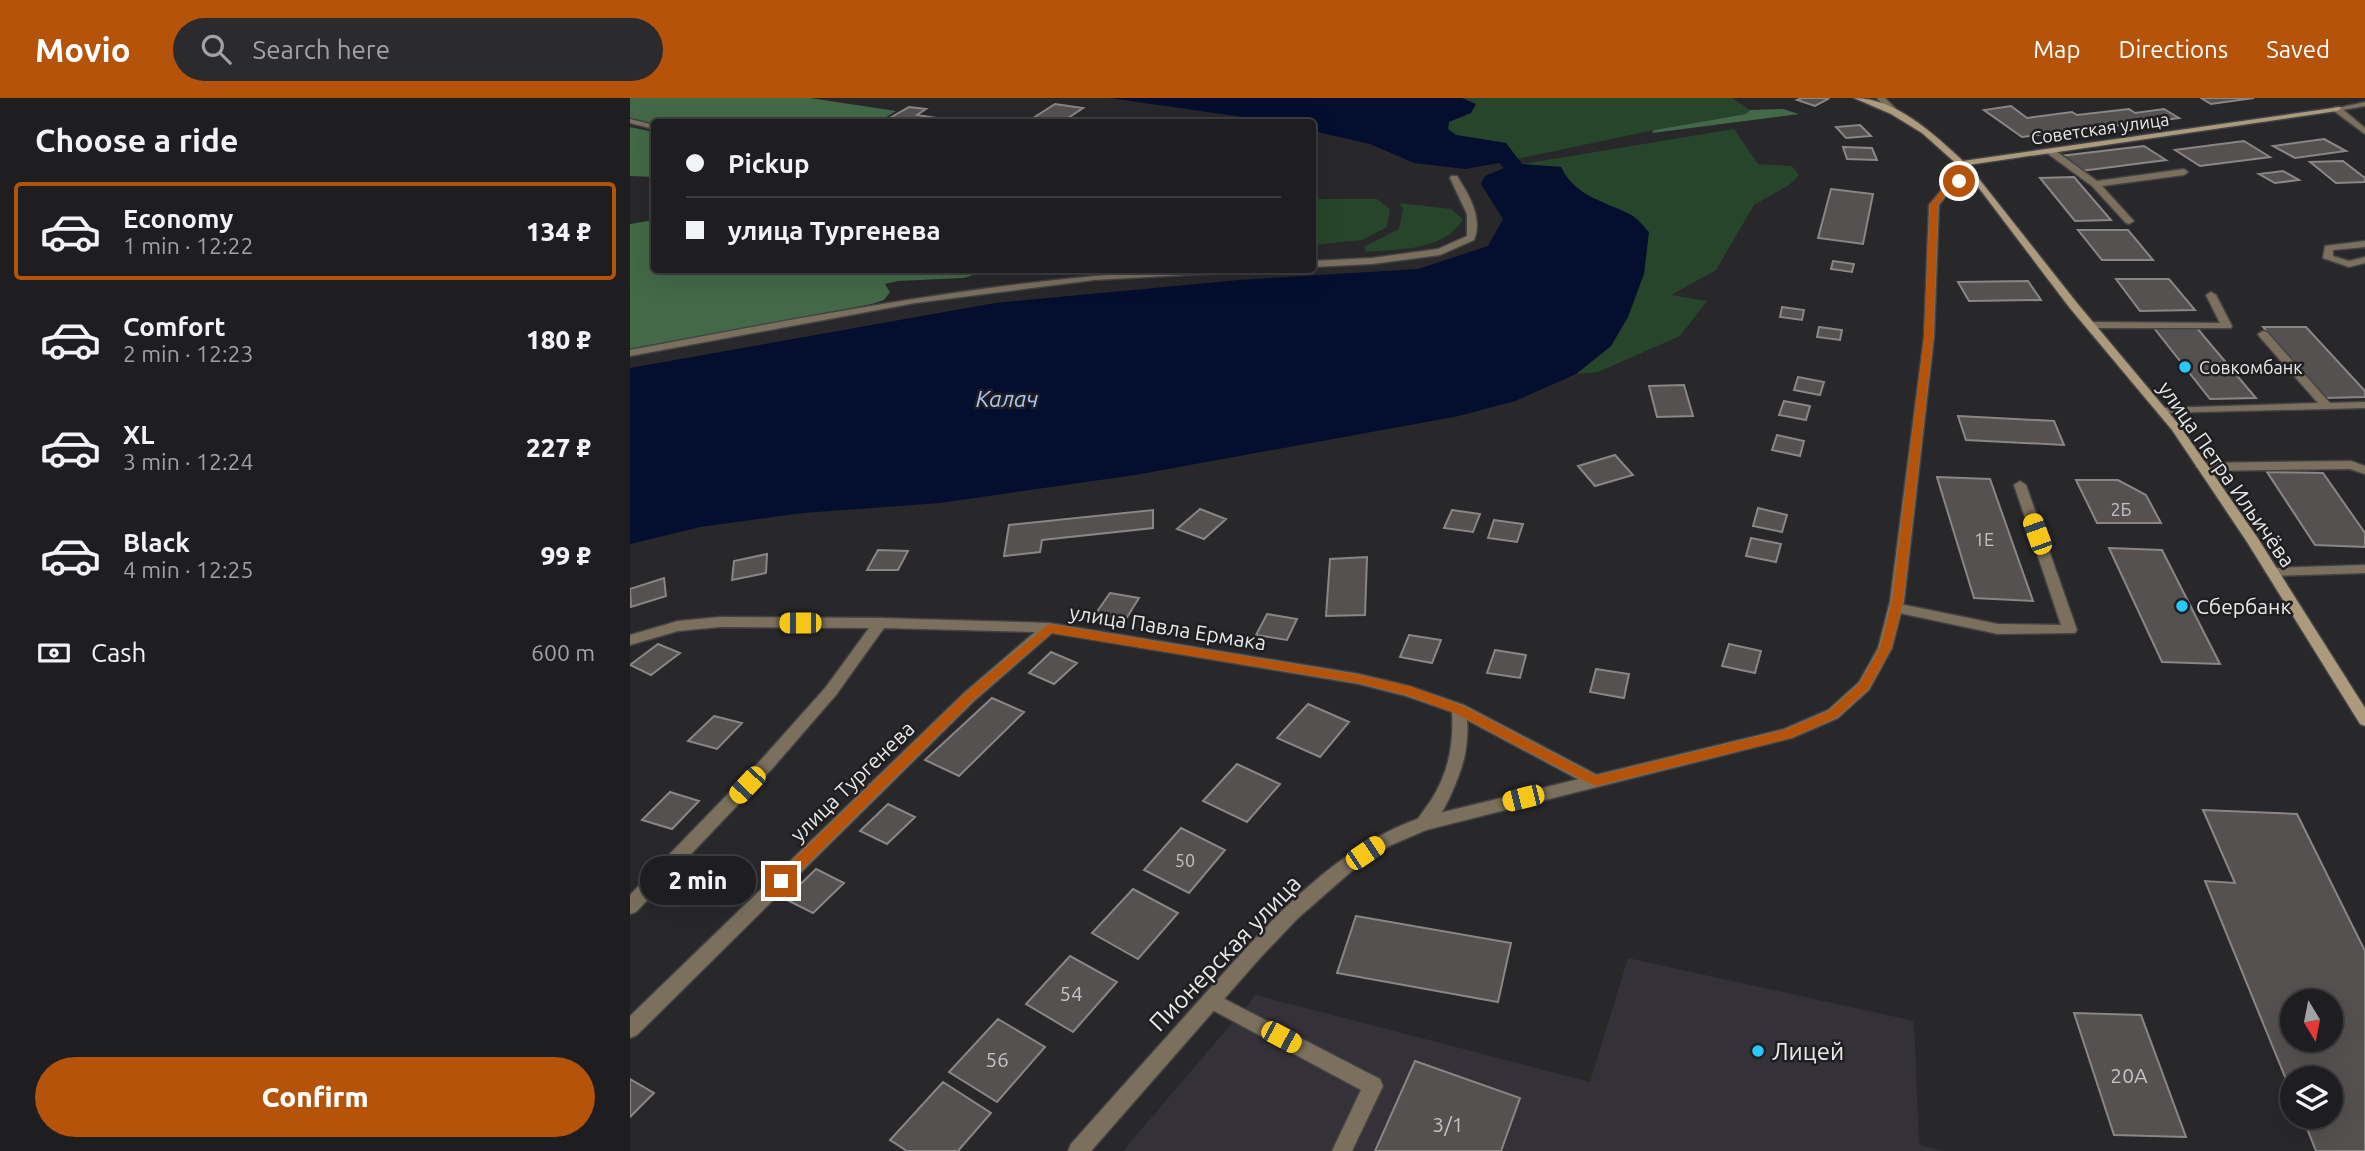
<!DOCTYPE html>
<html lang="en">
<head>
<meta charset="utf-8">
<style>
  :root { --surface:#1e1d20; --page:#2b2a2d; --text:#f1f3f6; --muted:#a1a2a5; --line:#3c3b3e; --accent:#b45309 }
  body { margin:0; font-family:Ubuntu,sans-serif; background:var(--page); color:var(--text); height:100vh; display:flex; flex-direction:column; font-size:26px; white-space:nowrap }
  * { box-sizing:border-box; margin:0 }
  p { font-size:23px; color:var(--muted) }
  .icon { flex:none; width:38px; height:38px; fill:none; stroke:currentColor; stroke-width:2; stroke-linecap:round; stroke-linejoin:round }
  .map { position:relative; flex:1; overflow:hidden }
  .panel { display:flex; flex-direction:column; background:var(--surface); width:630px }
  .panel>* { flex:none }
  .top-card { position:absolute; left:21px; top:21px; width:665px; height:154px; border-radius:7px; box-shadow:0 7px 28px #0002,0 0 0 2px var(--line); display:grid; align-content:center; height:154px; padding:0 35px; background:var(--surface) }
  .needle { width:46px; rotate:170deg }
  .fabs { position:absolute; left:1650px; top:891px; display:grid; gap:14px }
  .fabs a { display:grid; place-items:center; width:63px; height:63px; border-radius:50%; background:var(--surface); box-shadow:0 7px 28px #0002,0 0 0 2px var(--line); font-size:35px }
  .end { position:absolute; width:32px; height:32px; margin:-16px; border:9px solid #b45309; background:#fff; box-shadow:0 0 0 4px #fff }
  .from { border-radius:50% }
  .bubble { position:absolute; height:49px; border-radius:24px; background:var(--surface); box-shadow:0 7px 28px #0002,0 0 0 2px var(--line); font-size:23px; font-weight:800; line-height:49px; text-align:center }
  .car { position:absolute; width:21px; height:42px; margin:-21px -10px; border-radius:9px; box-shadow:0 0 5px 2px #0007; background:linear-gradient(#f5c518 24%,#345 0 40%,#f5c518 0 76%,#345 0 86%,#f5c518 0) }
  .top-card b { display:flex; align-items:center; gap:24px; height:66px; font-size:26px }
  .top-card b+b { border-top:2px solid var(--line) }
  .top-card i { width:18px; height:18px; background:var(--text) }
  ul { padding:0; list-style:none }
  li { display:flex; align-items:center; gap:21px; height:98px; margin:0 14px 10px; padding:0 21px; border:4px solid transparent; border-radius:7px }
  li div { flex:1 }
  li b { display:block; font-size:26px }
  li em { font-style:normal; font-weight:800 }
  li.current { border-color:var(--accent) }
  li>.icon { width:63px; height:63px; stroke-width:1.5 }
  h2 { padding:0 35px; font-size:32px; line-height:84px }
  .pay { display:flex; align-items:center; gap:18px; height:77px; padding:0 35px; font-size:26px }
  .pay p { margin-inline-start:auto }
  .primary-button { display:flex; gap:14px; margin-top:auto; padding:14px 35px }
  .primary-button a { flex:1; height:80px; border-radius:42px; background:var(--accent); color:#fff; font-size:28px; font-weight:800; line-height:80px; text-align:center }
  header { display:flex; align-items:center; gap:42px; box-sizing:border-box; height:98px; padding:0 35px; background:var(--accent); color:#fff }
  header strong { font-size:33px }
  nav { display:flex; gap:38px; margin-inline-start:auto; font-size:24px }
  .search { width:490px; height:63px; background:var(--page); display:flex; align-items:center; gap:18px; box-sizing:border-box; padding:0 24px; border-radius:38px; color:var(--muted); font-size:26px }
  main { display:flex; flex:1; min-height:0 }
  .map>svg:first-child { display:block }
  .built { fill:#353139 }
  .green { fill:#26452b }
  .forest { fill:#436948 }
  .water { fill:#040e2f }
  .building { fill:#545150; stroke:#898685; stroke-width:2; fill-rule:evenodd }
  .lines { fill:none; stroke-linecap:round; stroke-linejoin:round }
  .service-casing { stroke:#434245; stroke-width:3 }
  .minor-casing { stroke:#434245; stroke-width:3 }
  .tertiary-casing { stroke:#434245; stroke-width:3 }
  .secondary-casing { stroke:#434245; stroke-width:3 }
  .service { fill:#7b705e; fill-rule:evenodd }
  .minor { fill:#7b705e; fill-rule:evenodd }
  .tertiary { fill:#7b705e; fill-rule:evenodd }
  .secondary { fill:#ab9a7c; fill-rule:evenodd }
  .route { fill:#b45309 }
  .poi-dot { fill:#28c8ff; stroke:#1f1e20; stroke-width:2.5 }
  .labels { text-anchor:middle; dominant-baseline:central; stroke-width:5; stroke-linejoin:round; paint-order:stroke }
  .far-street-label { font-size:18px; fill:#e9e9ea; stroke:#1f1e20 }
  .far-poi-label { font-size:18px; fill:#e9e9ea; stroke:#1f1e20; text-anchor:start }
  .number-label { font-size:18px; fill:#c4c3c4 }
  .street-label { font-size:21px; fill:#e9e9ea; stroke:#1f1e20 }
  .poi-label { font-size:21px; fill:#e9e9ea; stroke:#1f1e20; text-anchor:start }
  .near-number-label { font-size:21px; fill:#c4c3c4 }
  .water-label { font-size:23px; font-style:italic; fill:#abc4f8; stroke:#1f1e20 }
  .near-street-label { font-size:24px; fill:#e9e9ea; stroke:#1f1e20 }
  .near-poi-label { font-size:24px; fill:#e9e9ea; stroke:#1f1e20; text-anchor:start }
</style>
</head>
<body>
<header>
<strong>Movio</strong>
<div class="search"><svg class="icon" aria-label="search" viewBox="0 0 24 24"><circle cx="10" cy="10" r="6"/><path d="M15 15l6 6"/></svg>Search here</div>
<nav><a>Map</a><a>Directions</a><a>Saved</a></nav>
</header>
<main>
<section class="panel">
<h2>Choose a ride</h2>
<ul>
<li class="current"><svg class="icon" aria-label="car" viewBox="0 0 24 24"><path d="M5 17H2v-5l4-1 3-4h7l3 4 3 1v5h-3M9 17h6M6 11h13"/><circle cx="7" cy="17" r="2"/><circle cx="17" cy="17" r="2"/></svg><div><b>Economy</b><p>1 min · 12:22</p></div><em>134 ₽</em></li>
<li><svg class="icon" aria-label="car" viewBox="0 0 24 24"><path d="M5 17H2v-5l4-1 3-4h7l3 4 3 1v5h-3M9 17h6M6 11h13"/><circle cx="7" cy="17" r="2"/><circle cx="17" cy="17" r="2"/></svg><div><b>Comfort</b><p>2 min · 12:23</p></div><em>180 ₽</em></li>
<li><svg class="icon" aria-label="car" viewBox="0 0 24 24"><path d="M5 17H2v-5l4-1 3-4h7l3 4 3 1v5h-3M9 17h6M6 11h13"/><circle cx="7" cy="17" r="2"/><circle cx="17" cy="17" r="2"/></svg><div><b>XL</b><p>3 min · 12:24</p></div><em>227 ₽</em></li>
<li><svg class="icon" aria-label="car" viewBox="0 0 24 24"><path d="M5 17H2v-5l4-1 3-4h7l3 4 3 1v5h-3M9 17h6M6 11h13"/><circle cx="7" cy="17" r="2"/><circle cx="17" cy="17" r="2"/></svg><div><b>Black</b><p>4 min · 12:25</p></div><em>99 ₽</em></li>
</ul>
<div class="pay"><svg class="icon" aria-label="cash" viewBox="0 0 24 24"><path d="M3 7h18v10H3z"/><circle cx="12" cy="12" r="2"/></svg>Cash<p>600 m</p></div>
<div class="primary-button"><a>Confirm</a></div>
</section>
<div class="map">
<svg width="1735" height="1053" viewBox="0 0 1735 1053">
  <rect width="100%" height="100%" fill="#28272a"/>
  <path class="built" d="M998,860L1284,923L1289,1047L1313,1053H493L626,897L960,984Z"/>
  <path class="green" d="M832,0H1102L1120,12L1116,16L1024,32L887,61L876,45L826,37L818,31L819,23L841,15L845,6Z
    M1104,31L1128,66L1162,68L1169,77L1159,87L1124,107L1086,172L1041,197L1077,203L1050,238L968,274L946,276L981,248L1004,119C977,108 944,97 931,69L892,66Z
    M683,101H747L760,111L757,129L732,142L683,147Z
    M769,105L821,111L833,121C815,153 769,151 736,154L734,149L769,131L773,111Z"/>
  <path class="forest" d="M0,0H180L266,13L248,24H24V27L0,20Z
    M1153,11L1169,16L1022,35L1024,32L1116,16L1120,12Z
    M0,29L24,34V79L0,78Z
    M24,122V172H361L333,180L268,183L255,186L260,194L254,202L242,206L0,252V126Z"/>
  <path class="water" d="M480,0H832L846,6L841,15L819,24L818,31L826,37L876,45L892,66L931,69C946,100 976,103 1003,118C1009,122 1014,129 1019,134L1014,176L998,219L981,248L946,276L885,303L829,318L505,377L310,405L173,415L70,429L0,446V270L365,205L609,182L788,171L858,148L873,121L851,86L855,78L874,70L869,65L835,71L784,65L740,46L683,33L682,24H647Z"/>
  <path class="building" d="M1172,0H1195L1198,1L1185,8L1167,2Z
    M1571,0H1624L1581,6Z
    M425,6L453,10L432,24H397Z
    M1381,8L1397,20L1442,14L1447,17L1499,11L1505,15L1534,11L1549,20L1392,39L1354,12Z
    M279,9L296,11L287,17L326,23L253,24Z
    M1230,27L1241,38L1216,40L1206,29Z
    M1694,41L1716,53L1665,60L1643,48Z
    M1614,43L1640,59L1570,68L1545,52Z
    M1514,48L1536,62L1451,73L1430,58Z
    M1213,49L1242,50L1247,62L1217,61Z
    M1713,63L1735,80V84L1706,85L1680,64Z
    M1653,73L1669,82L1645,85L1629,76Z
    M1444,79L1481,122L1445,123L1410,80Z
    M1201,91L1243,96L1233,146L1188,140Z
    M1448,132H1498L1523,162H1472Z
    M1203,163L1224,166L1222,174L1201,171Z
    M1486,181H1539L1565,212L1510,213Z
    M1398,183L1411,202L1339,203L1328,184Z
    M1152,209L1174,212L1172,222L1150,219Z
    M1189,229L1212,232L1210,242L1187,239Z
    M1566,229L1626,300L1580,301L1524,230Z
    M1633,229H1676L1735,293V299L1695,300Z
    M1168,279L1194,284L1190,297L1164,292Z
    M1054,287L1063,318L1027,319L1019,288Z
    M1154,303L1180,308L1176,322L1149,317Z
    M1328,318L1424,323L1434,347L1336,342Z
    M1147,337L1174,343L1170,358L1142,352Z
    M985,357L1003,377L965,388L948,368Z
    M1637,374L1693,375L1735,435V449L1685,447Z
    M1307,379L1360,381L1403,503L1344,500Z
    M1446,382H1488L1516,397L1531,425H1467Z
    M1128,410L1157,417L1152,434L1123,428Z
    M570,411L596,421L574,441L547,431Z
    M523,412V430L412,442L410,454L374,458L379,427Z
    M822,412L850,416L843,434L814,430Z
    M864,422L893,426L887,444L858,440Z
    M1121,440L1151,446L1146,464L1116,458Z
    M1479,450L1532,452L1590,566L1532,564Z
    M248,452L278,453L268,472H237Z
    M137,456L136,475L102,482L104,463Z
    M737,459L735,517L696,518L700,461Z
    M34,480L36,498L1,509L0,491Z
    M480,495L509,500L496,521L466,515Z
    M637,516L667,521L657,542L626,537Z
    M779,537L811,542L802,565L770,559Z
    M28,546L50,555L21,577L0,567Z
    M1099,546L1131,553L1125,575L1092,568Z
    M865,552L896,557L890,580L857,575Z
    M421,554L447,565L424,586L399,575Z
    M966,571L999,576L994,600L960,594Z
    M362,600L394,614L329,678L295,662Z
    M678,606L719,624L690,659L647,640Z
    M84,618L112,625L87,651L58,643Z
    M607,666L650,686L617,724L573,703Z
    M40,694L69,703L42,731L12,722Z
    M258,706L285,719L257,746L230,733Z
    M1573,712L1667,716L1735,853V1053H1686L1672,1018H1701V980H1662V996L1575,783L1605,785ZM1662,903H1701V942H1662Z
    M551,730L595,752L559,795L514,772Z
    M186,771L214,785L183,815L155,801Z
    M503,791L548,815L508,861L462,835Z
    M726,818L881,845L868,904L707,875Z
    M440,858L487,884L443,934L396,906Z
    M1444,915L1511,917L1556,1039L1484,1037Z
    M368,921L415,949L367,1004L319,974Z
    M785,963L890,1000L871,1053H745Z
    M0,981L24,995L0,1019Z
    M313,984L361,1015L328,1053H277L260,1042Z"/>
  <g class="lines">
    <g class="service-casing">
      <path id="service" d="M0,21L24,27V31L0,25Z
        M1417,51H1423L1467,83L1554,71L1558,74L1554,77L1472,88L1502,121L1504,123L1499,126L1496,125L1462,88L1417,55Z
        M821,78H827C839,97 853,120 844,142L810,157L742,166L682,169V163L742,160L808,151L837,138V116L820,80Z
        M1735,143V149L1703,152V158L1719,163L1735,159V165L1719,169L1693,160L1695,148Z
        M545,172H595L590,175L464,182L285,205L0,258V252C181,218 361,182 545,172Z
        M1581,194L1586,197L1602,228L1601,230H1460L1455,227L1460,224L1590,225L1576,197Z
        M1633,233L1637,234L1700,305L1735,304V310L1529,315V311L1533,310L1688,305L1629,238L1628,236Z
        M1721,363L1735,368V376L1720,371L1572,373L1566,369L1572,365Z
        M1390,383L1396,387L1447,532L1445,535L1368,536L1260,513L1258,510L1260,507L1265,505L1368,526L1431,527L1384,387Z
        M1735,467V475L1642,478L1635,474L1642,470Z
        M581,894L750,981L753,988L722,1053H702L731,992L575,908L572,902L575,896Z"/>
    </g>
    <g class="minor-casing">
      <path id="minor" d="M1247,0H1255L1267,12V16H1261Z
        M1704,9H1710L1735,30V36L1704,13Z
        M90,519L250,520L419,525L729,576L779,588L834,607L971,679L973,683L971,687L965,689L959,687L837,622C838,634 837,645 835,656C832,673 813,722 798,731C793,734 792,732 787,731L785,726C790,716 798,708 803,699C819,673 824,644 822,614L776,598L729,586L422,535L344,603L7,937L0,940V918L334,595L405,534L254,530L206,597L141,672L6,814L0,816V797L129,664L196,589L239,530L90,529L48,533L0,547V537L48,523Z"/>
    </g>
    <g class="tertiary-casing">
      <path id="tertiary" d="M1735,4V8L1707,13L1703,11Z
        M1339,73L1346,75L1319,94L1309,107L1304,239L1274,503L1262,550L1239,592L1208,620L1162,640L796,732L759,748L723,772L668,820L630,860L461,1053H438L441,1046C482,1000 524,953 565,907C630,835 698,751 793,719L1154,631L1198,612L1229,584L1248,550L1260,503L1294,239L1299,107L1313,90Z"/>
    </g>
    <g class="secondary-casing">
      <path id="secondary" d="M1224,0C1266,0 1304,36 1333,63L1710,9L1711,11L1707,13L1338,67L1447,205L1550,328L1627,439L1735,610V628L1730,626L1617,444L1542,332L1439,209L1339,77L1292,35L1261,16Z"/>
    </g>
    <use href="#service" class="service"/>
    <use href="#minor" class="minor"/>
    <use href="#tertiary" class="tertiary"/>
    <use href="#secondary" class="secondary"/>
  </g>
  <path class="route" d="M1326,82L1332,83L1318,93L1308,107L1303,239L1273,503L1261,550L1238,591L1207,619L1161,640L965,688L825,615L777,597L729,585L421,535L343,602L156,787H146V779L334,596L419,526L729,577L779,588L833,608L966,678L1154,632L1199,613L1230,585L1250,550L1262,503L1294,239L1300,107L1313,90Z"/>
  <g class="poi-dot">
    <circle cx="1555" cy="269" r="7"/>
    <circle cx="1552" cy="508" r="7"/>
    <circle cx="1128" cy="953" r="7"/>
  </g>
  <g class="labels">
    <g class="far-street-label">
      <text transform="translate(1470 30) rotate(-8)">Советская улица</text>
    </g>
    <g class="far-poi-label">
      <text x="1569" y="269">Совкомбанк</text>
    </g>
    <g class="number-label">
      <text x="1491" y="411">2Б</text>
      <text x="1354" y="441">1Е</text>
      <text x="555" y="762">50</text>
    </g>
    <g class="street-label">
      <text transform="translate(1597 376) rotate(55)">улица Петра Ильичёва</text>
      <text transform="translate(538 529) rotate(9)">улица Павла Ермака</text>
      <text transform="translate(222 683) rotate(-44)">улица Тургенева</text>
    </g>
    <g class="poi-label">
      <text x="1566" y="508">Сбербанк</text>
    </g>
    <g class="near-number-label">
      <text x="441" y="895">54</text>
      <text x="367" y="961">56</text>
      <text x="1499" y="977">20А</text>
      <text x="818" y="1026">3/1</text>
    </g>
    <g class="water-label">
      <text x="377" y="300">Калач</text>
    </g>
    <g class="near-street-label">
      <text transform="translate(595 855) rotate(-46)">Пионерская улица</text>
    </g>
    <g class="near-poi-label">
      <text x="1142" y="953">Лицей</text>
    </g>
  </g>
</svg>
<div class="fabs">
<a><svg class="needle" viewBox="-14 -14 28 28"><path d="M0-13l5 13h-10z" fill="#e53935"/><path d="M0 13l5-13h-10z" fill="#a1a2a5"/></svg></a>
<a><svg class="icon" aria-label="layers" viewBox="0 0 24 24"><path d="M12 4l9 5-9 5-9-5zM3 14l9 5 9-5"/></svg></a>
</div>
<i class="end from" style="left:1329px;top:83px"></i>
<i class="end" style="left:151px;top:783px"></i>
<div class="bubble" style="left:10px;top:758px;width:116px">2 min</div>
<i class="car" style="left:1407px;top:436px;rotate:340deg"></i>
<i class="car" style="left:170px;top:525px;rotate:270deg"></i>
<i class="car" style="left:117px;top:687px;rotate:223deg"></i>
<i class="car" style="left:893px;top:700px;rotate:256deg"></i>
<i class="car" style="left:735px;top:755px;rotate:56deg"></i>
<i class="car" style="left:651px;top:939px;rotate:118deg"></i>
<div class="top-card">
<b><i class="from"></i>Pickup</b>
<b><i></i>улица Тургенева</b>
</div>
</div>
</main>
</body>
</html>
